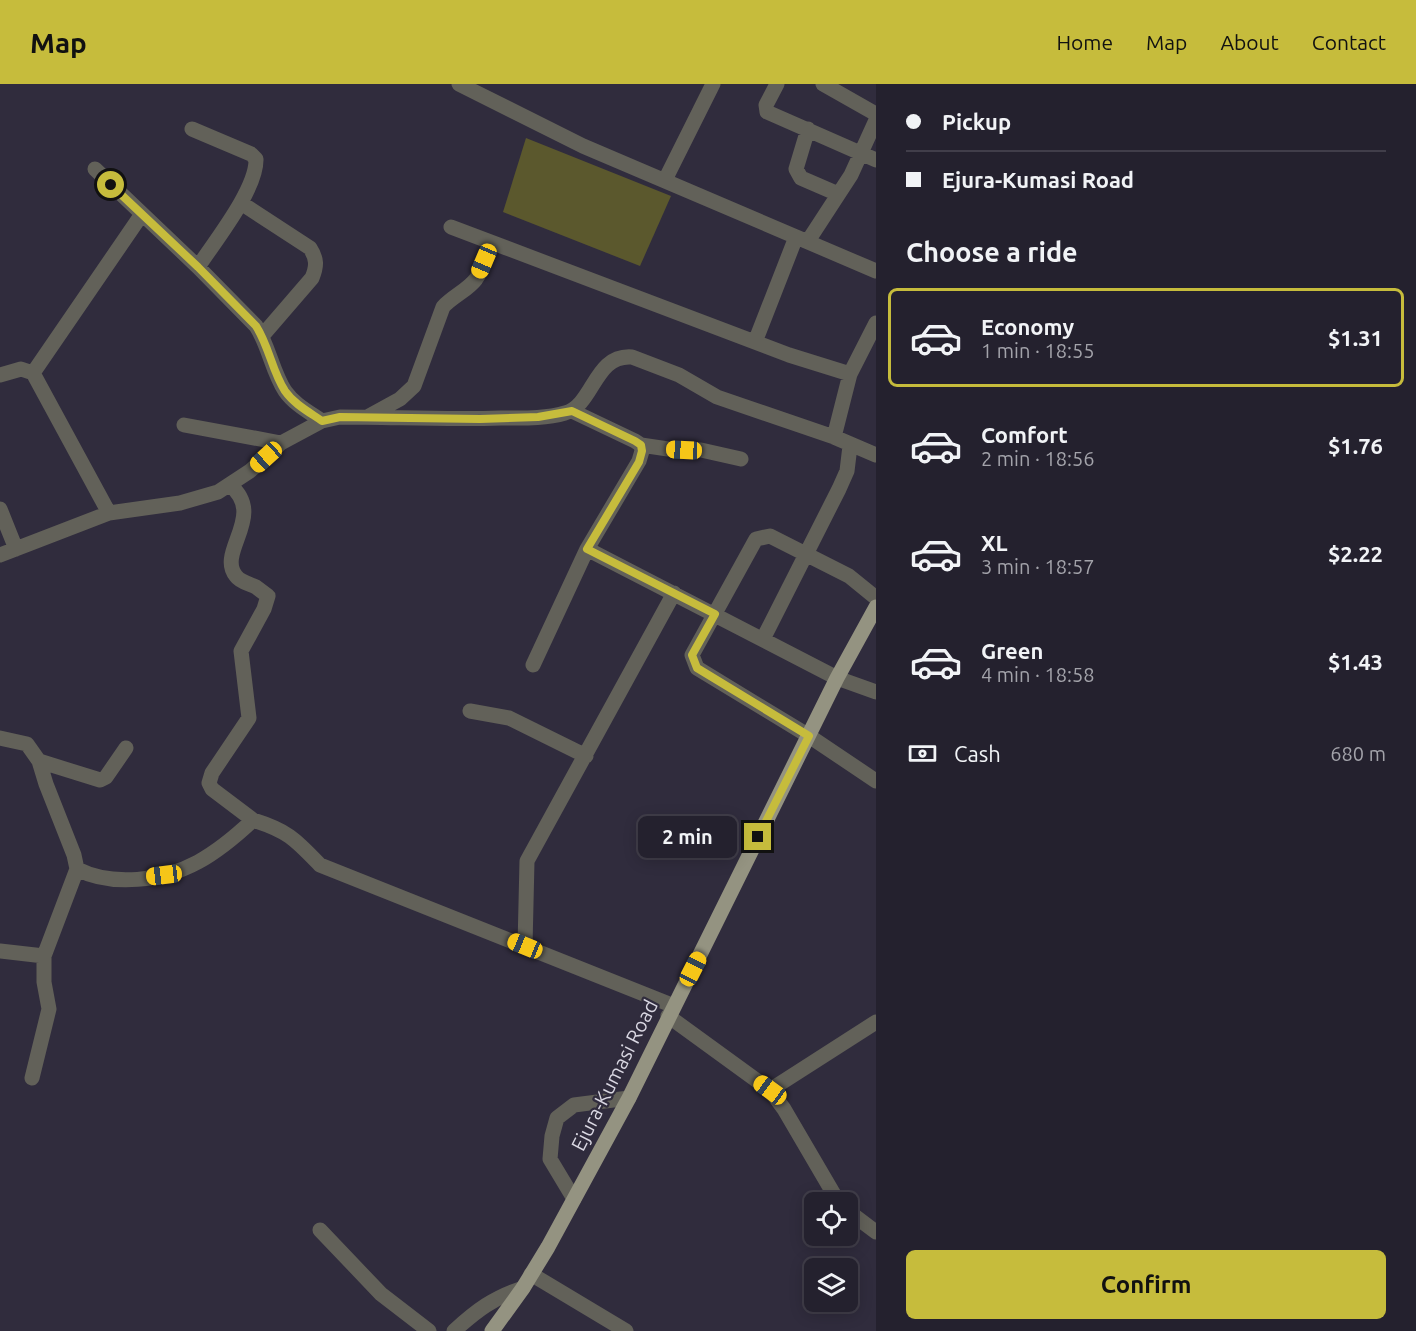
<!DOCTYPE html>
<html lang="en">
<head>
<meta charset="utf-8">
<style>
  :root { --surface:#24212e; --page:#302e3a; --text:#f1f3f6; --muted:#a3a3aa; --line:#413e4a; --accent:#c6bc3c }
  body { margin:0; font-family:Ubuntu,sans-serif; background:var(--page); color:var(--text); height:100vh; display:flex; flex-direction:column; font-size:22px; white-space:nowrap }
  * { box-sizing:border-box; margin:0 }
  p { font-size:20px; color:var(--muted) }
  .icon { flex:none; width:33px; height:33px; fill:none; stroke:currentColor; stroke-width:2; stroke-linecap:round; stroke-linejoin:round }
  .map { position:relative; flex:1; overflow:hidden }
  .sheet { display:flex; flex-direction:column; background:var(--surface); width:540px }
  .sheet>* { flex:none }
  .banner { display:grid; align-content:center; height:132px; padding:0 30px; background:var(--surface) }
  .tools { position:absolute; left:804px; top:1108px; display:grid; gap:12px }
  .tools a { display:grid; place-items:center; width:54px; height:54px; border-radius:9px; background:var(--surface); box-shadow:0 3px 15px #0003,0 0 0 2px var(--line); font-size:30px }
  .end { position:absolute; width:27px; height:27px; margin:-14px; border:8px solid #c6bc3c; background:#111; box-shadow:0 0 0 3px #111 }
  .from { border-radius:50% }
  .bubble { position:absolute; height:42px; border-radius:9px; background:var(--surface); box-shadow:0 3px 15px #0003,0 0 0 2px var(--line); font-size:20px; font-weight:700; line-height:42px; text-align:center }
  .car { position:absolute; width:18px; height:36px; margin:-18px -9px; border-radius:8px; box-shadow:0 0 4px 2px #0007; background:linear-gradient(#f5c518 24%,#345 0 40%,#f5c518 0 76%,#345 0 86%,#f5c518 0) }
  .banner b { display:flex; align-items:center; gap:21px; height:57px; font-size:22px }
  .banner b+b { border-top:2px solid var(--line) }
  .banner i { width:15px; height:15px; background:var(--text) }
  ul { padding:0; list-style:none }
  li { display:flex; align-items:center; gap:18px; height:99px; margin:0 12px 9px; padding:0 18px; border:3px solid transparent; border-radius:9px }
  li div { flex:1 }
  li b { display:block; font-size:22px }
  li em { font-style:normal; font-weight:700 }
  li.active { border-color:var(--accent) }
  li>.icon { width:54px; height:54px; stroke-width:1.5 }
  h2 { padding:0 30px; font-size:27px; line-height:72px }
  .pay { display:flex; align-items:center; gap:15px; height:66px; padding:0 30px; font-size:22px }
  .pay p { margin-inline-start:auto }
  .button { display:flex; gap:12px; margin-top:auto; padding:12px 30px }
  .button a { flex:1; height:69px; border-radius:9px; background:var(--accent); color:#111; font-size:24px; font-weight:700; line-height:69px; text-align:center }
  header { display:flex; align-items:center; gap:36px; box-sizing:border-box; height:84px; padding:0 30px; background:var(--accent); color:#111 }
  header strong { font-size:28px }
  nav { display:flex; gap:33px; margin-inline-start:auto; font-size:21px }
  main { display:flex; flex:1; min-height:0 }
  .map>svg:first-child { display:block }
  .green { fill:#5b582d }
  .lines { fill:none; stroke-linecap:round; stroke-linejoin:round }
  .minor { stroke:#626159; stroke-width:15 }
  .major { stroke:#949381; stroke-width:15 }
  .route { stroke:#c6bc3c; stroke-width:8 }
  .labels { text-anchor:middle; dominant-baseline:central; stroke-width:4.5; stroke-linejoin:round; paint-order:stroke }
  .street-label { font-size:20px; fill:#d9d7e2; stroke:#302c3d }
</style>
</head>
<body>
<header>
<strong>Map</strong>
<nav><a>Home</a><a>Map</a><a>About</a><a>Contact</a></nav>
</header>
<main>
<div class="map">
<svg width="876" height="1247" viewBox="0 0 876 1247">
  <rect width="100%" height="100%" fill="#302c3d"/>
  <path class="green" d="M526,54L671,112L640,182L503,128Z"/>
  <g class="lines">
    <path class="minor" d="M459,0L583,62L876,187
      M777,0L766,21L767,28L876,76
      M823,0L876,30
      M192,45L251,70L256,75C257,105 215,157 198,183
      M808,45L796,85L801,94L838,110
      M95,85L198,183L256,242C269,262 272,287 285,307C294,320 309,328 322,337
      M665,96L713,0
      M241,119L310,164C317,175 317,182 312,194L262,252
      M451,143L789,271L850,290L834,353
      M808,157L851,91L876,36
      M755,258L796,153
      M33,289L142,130
      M850,290L876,239
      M0,291L21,285L33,289L109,429
      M369,332L400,315L414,302L443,223C453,212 468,206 476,195C483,186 486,171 491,160
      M184,341L281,359
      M641,361L668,365L701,366L741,375
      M230,401C267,432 216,468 236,492C240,498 250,500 256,503C260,506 264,509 268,512L264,525L241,567L249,634L212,689L209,699L212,705L253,736
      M0,425L16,465
      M587,465L837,594L876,608
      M0,471L109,429L180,419L218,408L250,387L281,359L322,337L340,333C394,333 447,336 501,334C522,334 545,335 565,329C594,321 594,270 632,273L679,291L717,313L834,353L876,371
      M876,514L849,492L770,452L756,455L692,571L697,584L809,652L876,697
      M763,555L839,405L847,387L850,362
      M533,581L587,465L639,377L642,367L641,361L635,357L572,327
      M470,627L509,634L586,672
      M0,654L27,660L39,677L46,700L74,771L77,785L44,872V898L49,925L32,994
      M39,677L100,696L106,693L126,664
      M77,785C112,803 163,797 198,778C218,767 236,752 253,736C288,747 295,755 320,781L674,922
      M525,862L527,777L674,509
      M0,867L44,872
      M668,932L770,1006L784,1025L839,1119
      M770,1006L876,938
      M574,1115L550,1075L552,1052L557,1034L574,1021L629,1014
      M848,1127L876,1148
      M320,1146L381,1210L429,1247
      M531,1190L626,1247
      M454,1247C477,1226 493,1214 523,1204"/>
    <path class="major" d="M492,1247L523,1204L548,1163L629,1014L837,594L876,523"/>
  </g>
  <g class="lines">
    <path class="route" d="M111,101L198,183L256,242C269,262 272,287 285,307C294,320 309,328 322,337L340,333L480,335L538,333L572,327L635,357L641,361L642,367L639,378L587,465L715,530L692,571L697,584L809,652L758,753"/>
  </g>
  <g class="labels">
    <g class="street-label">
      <text transform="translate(614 991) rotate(-63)">Ejura-Kumasi Road</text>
    </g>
  </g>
</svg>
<div class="tools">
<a><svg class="icon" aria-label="locate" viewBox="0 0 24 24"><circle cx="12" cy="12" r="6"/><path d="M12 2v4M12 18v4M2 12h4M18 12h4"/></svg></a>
<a><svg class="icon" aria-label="layers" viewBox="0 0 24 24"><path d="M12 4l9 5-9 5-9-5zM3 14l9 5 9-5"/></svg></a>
</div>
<i class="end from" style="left:111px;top:101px"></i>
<i class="end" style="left:758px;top:753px"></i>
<div class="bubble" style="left:638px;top:732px;width:99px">2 min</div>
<i class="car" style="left:484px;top:177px;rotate:203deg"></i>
<i class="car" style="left:684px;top:366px;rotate:273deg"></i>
<i class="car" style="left:266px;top:373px;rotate:228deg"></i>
<i class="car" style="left:164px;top:791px;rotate:263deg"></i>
<i class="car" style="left:525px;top:862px;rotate:292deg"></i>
<i class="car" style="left:693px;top:885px;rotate:27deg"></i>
<i class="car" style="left:770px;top:1006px;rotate:306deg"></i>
</div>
<section class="sheet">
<div class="banner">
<b><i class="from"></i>Pickup</b>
<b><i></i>Ejura-Kumasi Road</b>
</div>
<h2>Choose a ride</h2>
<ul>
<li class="active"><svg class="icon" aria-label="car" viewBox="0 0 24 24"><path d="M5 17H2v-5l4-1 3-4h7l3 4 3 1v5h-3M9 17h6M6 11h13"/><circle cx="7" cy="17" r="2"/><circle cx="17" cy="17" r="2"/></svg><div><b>Economy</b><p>1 min · 18:55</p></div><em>$1.31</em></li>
<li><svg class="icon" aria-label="car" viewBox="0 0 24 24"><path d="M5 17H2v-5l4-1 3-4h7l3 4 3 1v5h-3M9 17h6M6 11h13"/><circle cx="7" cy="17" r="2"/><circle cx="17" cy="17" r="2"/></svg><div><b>Comfort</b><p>2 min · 18:56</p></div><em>$1.76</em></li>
<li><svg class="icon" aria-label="car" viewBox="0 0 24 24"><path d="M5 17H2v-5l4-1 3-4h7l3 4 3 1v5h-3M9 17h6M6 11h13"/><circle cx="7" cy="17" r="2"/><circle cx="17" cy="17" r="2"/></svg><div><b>XL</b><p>3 min · 18:57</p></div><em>$2.22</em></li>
<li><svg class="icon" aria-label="car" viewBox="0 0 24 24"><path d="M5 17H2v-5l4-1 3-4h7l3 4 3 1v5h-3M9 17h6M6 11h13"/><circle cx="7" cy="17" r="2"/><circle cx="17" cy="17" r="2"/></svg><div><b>Green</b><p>4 min · 18:58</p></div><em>$1.43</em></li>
</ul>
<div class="pay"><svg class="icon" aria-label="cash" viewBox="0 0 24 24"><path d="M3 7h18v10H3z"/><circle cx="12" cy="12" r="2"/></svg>Cash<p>680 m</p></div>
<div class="button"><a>Confirm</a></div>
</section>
</main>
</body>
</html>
